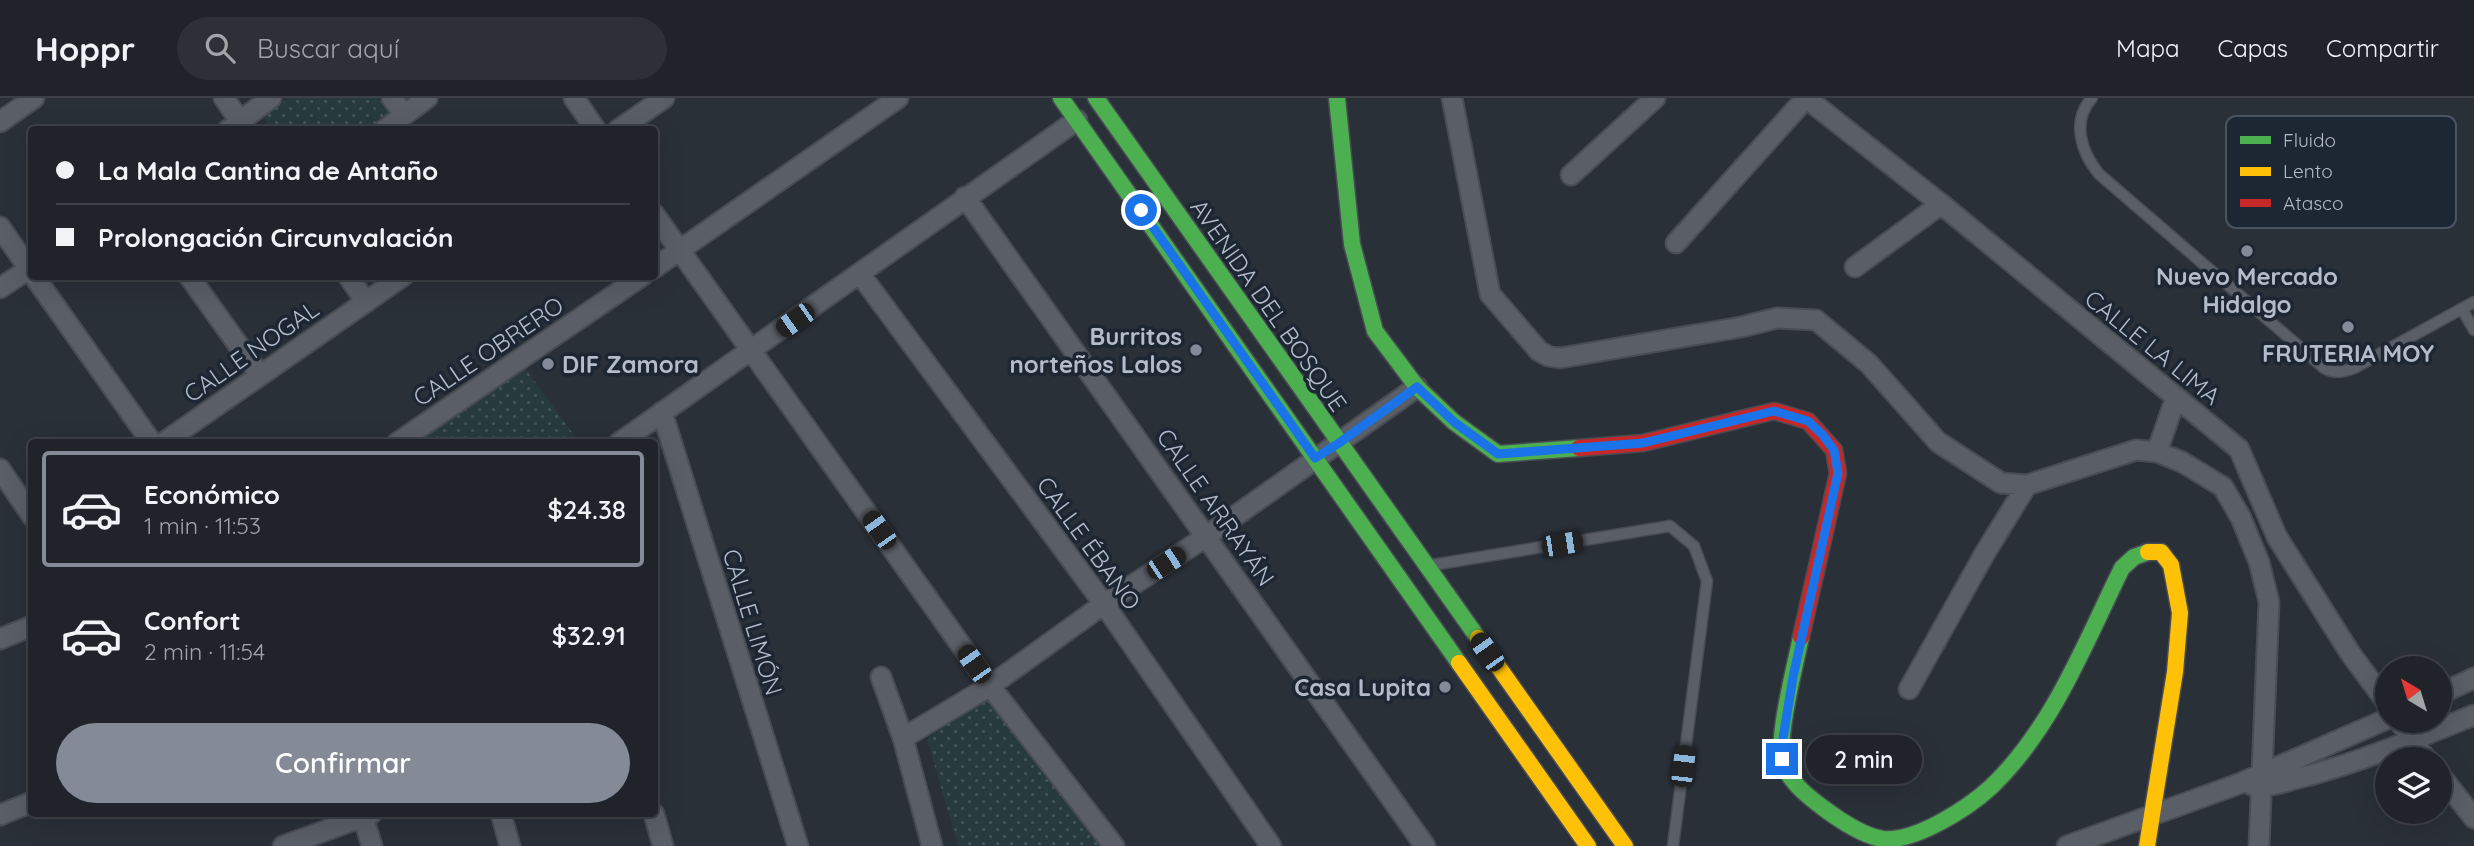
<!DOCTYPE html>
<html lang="es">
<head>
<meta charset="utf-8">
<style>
  :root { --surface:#20242a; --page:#2d3036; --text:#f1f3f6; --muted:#a2a4a8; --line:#3d4147; --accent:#848b96 }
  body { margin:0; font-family:Quicksand,sans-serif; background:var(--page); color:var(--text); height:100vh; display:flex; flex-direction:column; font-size:26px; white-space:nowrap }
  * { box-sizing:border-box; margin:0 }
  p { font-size:23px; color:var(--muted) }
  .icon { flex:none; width:38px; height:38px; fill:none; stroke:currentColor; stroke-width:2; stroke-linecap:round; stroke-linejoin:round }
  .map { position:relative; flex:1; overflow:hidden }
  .panel { position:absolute; left:28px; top:341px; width:630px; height:378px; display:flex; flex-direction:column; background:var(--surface); border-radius:7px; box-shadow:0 7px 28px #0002,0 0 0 2px var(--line) }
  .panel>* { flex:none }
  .top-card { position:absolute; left:28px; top:28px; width:630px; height:154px; border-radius:7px; box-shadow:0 7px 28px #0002,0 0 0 2px var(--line); display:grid; align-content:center; height:154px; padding:0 28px; background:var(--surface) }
  .needle { width:46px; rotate:322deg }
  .tools { position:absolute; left:2375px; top:558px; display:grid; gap:14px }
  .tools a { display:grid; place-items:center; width:77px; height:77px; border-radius:50%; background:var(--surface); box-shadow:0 7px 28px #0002,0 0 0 2px var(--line); font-size:35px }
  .end { position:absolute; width:32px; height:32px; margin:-16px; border:9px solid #1a73e8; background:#fff; box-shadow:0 0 0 4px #fff }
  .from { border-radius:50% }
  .bubble { position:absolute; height:49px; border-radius:24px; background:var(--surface); box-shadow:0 7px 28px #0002,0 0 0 2px var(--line); font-size:23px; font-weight:600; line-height:49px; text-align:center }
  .car { position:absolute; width:21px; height:42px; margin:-21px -10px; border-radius:9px; box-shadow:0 0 5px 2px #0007; background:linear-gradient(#222 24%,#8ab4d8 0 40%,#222 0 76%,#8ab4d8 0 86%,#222 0) }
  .top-card b { display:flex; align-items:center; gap:24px; height:66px; font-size:26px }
  .top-card b+b { border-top:2px solid var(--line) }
  .top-card i { width:18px; height:18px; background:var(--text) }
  ul { padding:12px 0 0; list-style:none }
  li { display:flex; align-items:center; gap:21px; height:116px; margin:0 14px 10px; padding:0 14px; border:4px solid transparent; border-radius:7px }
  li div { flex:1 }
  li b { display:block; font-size:26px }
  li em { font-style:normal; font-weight:600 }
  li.selected { border-color:var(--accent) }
  li>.icon { width:63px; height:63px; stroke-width:1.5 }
  .action { display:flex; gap:14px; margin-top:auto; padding:14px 28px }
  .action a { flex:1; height:80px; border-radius:42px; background:var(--accent); color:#fff; font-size:28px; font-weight:600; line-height:80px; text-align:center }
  header { display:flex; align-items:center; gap:42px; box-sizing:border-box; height:98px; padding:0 35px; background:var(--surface); border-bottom:2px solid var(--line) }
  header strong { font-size:33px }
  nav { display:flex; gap:38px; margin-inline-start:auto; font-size:24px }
  .search { width:490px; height:63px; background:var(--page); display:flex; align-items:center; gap:18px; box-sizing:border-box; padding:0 24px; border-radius:38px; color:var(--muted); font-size:26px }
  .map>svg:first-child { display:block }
  .green { fill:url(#green-dots) }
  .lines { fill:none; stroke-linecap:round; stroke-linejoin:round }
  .lane-casing { stroke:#484c53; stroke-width:13 }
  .street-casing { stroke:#484c53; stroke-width:23 }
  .fast-casing { stroke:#484c53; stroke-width:19 }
  .slow-casing { stroke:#484c53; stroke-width:19 }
  .jam-casing { stroke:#484c53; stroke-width:19 }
  .lane { stroke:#5a5e66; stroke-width:10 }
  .street { stroke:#5a5e66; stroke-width:19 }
  .fast { stroke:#4caf50; stroke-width:16 }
  .slow { stroke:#ffc107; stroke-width:16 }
  .jam { stroke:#c62828; stroke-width:16 }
  .route { stroke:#1a73e8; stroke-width:9 }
  .poi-dot { fill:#848b96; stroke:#1d2633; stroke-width:2.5 }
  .labels { text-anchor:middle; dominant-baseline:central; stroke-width:7; stroke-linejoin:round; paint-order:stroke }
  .poi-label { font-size:24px; font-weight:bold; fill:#b4bcc9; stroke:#1d2633 }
  .street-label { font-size:24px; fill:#b4bcc9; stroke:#1d2633 }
  .key { fill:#1d2633; stroke:#4a5360; stroke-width:2 }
  .key-label { font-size:19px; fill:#b4bcc9 }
</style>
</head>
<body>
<header>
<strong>Hoppr</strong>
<div class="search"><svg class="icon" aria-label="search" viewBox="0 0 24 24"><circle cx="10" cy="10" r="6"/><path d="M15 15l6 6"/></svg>Buscar aquí</div>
<nav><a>Mapa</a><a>Capas</a><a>Compartir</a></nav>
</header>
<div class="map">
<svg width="2474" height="748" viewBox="0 0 2474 748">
  <defs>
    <pattern id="green-dots" width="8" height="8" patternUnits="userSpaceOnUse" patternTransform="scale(1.75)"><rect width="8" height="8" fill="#273a3e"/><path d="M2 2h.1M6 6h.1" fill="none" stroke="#445559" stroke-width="1.8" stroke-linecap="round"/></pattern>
  </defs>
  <rect width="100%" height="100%" fill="#2a3038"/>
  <path class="green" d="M290,0H378L391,19L373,31L272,32L263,18Z
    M524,269L580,345H406Z
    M992,594L1104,748H958L927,641Z"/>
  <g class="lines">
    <g class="lane-casing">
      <path id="lane" d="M2092,0C2071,23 2081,54 2099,76L2324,270C2335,276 2342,274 2354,270L2474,204
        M2462,211L2474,232
        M1432,467L1670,428L1694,448L1707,483L1673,748"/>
    </g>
    <g class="street-casing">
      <path id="street" d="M224,0L246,32
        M392,0L404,17
        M574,0L596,32
        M1452,0L1490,196L1539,253L1548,258L1560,260L1741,229L1777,220L1816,222L1869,266L1938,344L2001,385L2027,387L2136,352L2157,354L2182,364L2223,389L2241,420L2259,464L2269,504L2259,748
        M1806,0L1941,106L2239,351L2277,439L2350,555L2387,605
        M0,24L34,0
        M228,32L271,0
        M384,32L427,0
        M618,32L664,0
        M1571,77L1655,0
        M965,99L1425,748
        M654,116L990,588L1114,748
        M0,129L32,175
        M1676,145L1806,0
        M1855,169L1941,106
        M654,170L898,0
        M860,176L1104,506L1271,748
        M34,178L152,345
        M189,178L259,276
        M348,178L366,204
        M0,190L32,169
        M662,314L798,748
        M163,345L403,178
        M397,345L642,178
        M619,345L1077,22
        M2157,354L2176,299
        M0,371L32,418
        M0,541L32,528
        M881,579L903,640L932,748
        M1909,591L1985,455L2027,387
        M2440,596L2474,580
        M2399,623L2427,662
        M903,640L990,588L1104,506L1207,438L1417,289
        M2440,677L2474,720
        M2252,687C2267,690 2280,685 2295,681C2356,666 2415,641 2474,617
        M501,716L510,748
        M654,716L663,748
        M0,717L32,704
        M363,719L372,748
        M283,748L371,716
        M2067,748L2241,685L2387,621"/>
    </g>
    <g class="fast-casing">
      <path id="fast" d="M1061,0L1459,565
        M1096,0L1478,540
        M1337,0L1352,146L1375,233L1417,289L1454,324L1498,356L1579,350
        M1801,539C1795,568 1778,634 1782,660C1786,681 1806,697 1822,709C1838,721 1862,738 1883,741C1916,744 1968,710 1991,689C2053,630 2085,545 2122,470L2134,459L2148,454"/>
    </g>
    <g class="slow-casing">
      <path id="slow" d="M1478,540L1625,748
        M1459,565L1588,748
        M2147,748L2175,574L2180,515L2171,467L2161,454H2148"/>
    </g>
    <g class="jam-casing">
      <path id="jam" d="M1579,350L1643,345L1774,313L1808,323L1834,352L1838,375L1801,539"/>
    </g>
    <use href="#lane" class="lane"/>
    <use href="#street" class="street"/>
    <use href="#fast" class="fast"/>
    <use href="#slow" class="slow"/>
    <use href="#jam" class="jam"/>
  </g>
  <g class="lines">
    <path class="route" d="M1141,112L1315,360L1339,345L1417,289L1454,324L1498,356L1643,345L1774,313L1808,323L1822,336L1834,352L1838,375L1793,579L1782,646V661"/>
  </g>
  <g class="poi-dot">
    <circle cx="2247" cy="153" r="7"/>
    <circle cx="2348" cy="229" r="7"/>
    <circle cx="1196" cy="252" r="7"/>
    <circle cx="548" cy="266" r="7"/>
    <circle cx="1445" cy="589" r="7"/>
  </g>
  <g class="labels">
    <g class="poi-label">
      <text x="2247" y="178">Nuevo Mercado<tspan x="2247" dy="28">Hidalgo</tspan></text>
      <text x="1182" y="238" text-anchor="end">Burritos<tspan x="1182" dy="28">norteños Lalos</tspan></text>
      <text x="2348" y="255">FRUTERIA MOY</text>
      <text x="562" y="266" text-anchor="start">DIF Zamora</text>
      <text x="1431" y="589" text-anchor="end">Casa Lupita</text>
    </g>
    <g class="street-label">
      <text transform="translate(1269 207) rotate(55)">AVENIDA DEL BOSQUE</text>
      <text transform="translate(2153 249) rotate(39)">CALLE LA LIMA</text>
      <text transform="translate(251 253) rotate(-35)">CALLE NOGAL</text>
      <text transform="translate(488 253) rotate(-34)">CALLE OBRERO</text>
      <text transform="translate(1216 409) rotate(55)">CALLE ARRAYÁN</text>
      <text transform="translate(1089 445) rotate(54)">CALLE ÉBANO</text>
      <text transform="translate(753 524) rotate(73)">CALLE LIMÓN</text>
    </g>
  </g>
  <rect x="2226" y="18" width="230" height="112" rx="10" class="key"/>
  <rect x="2240" y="38" width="31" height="8" fill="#4caf50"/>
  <rect x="2240" y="69" width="31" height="9" fill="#ffc107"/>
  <rect x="2240" y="101" width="31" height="8" fill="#c62828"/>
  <g class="key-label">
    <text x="2283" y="49">Fluido</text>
    <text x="2283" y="80">Lento</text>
    <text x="2283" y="112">Atasco</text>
  </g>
</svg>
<div class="tools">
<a><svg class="needle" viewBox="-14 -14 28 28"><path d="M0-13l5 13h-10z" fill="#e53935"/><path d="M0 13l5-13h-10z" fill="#a2a4a8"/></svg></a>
<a><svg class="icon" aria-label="layers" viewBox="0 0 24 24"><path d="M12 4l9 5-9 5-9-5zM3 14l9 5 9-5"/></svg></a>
</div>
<i class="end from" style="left:1141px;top:112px"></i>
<i class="end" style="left:1782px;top:661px"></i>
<div class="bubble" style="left:1806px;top:637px;width:116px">2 min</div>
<i class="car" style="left:795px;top:222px;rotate:235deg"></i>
<i class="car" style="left:879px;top:432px;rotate:325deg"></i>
<i class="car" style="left:1562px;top:446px;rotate:81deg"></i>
<i class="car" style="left:1166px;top:465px;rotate:57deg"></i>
<i class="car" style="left:1487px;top:554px;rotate:325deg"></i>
<i class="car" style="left:974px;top:566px;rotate:325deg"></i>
<i class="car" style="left:1683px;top:668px;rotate:7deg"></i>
<div class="top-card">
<b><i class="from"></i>La Mala Cantina de Antaño</b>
<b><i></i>Prolongación Circunvalación</b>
</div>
<section class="panel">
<ul>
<li class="selected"><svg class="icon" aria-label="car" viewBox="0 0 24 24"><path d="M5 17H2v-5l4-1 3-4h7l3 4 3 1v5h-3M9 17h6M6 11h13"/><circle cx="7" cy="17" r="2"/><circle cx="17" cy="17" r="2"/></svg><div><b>Económico</b><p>1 min · 11:53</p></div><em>$24.38</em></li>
<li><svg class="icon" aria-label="car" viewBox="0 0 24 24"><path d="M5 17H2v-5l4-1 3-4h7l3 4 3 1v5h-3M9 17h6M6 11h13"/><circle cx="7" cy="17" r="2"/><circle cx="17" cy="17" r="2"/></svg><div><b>Confort</b><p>2 min · 11:54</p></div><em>$32.91</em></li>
</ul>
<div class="action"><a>Confirmar</a></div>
</section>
</div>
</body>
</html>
